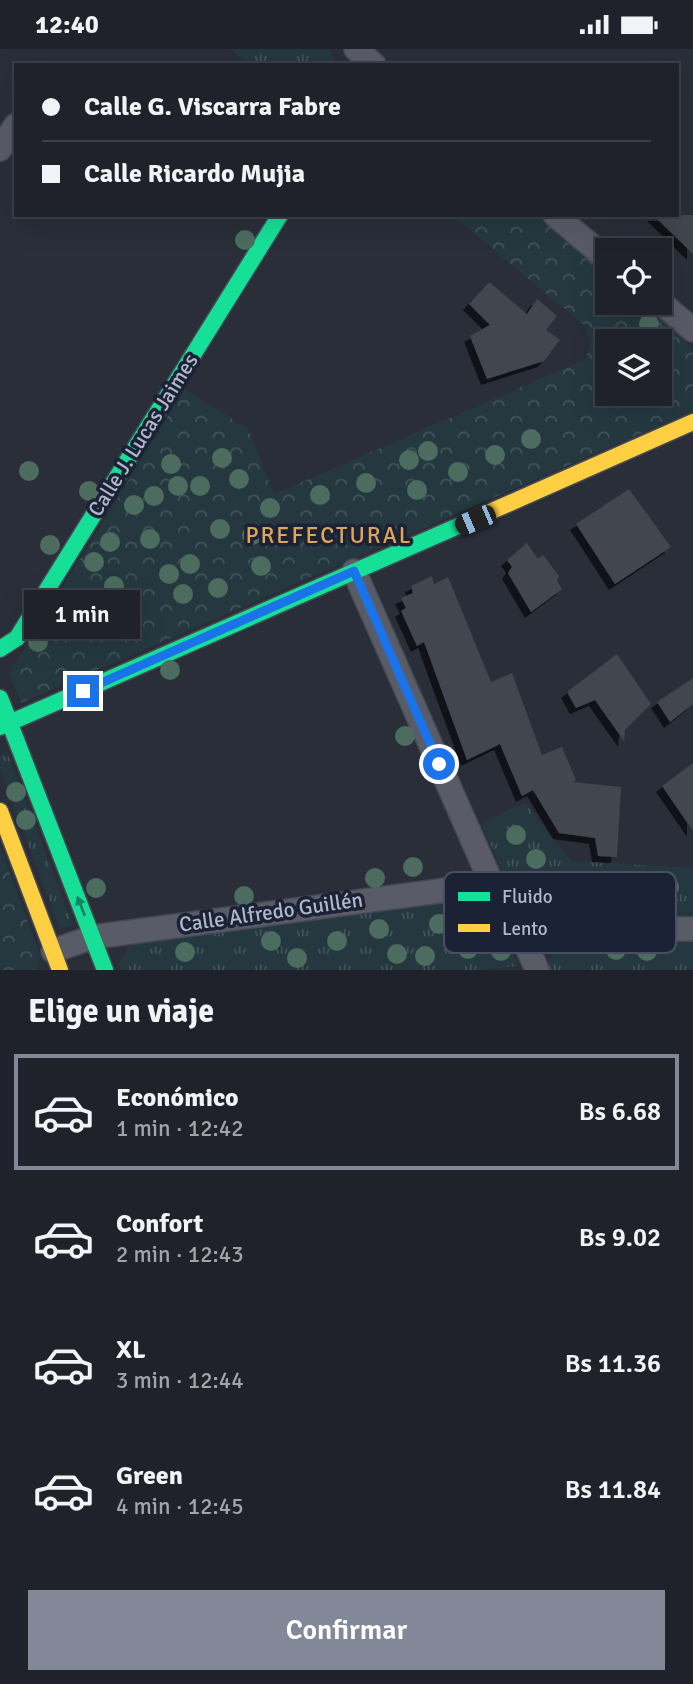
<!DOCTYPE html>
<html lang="es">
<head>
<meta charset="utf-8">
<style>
  :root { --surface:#1f222b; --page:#2c2f37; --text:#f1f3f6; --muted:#a1a4a9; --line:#3c3f47; --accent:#828898 }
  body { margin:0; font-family:Signika,sans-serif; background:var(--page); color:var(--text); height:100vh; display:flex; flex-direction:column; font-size:26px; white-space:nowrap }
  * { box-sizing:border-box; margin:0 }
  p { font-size:23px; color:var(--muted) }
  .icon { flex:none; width:38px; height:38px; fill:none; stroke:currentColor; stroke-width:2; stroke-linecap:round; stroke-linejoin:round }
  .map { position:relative; height:921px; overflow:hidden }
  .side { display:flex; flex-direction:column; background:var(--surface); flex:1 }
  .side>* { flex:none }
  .hud { position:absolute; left:14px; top:14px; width:665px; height:154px; border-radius:0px; box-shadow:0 7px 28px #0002,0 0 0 2px var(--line); display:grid; align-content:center; height:154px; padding:0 28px; background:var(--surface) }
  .buttons { position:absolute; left:595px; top:189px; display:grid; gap:14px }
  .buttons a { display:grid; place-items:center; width:77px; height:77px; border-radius:0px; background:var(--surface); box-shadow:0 7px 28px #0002,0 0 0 2px var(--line); font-size:35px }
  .end { position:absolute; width:32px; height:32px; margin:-16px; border:9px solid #1a73e8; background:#fff; box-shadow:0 0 0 4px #fff }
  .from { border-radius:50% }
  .bubble { position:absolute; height:49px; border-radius:0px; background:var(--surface); box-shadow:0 7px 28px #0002,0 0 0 2px var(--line); font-size:23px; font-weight:600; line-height:49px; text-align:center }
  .car { position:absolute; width:21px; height:42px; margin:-21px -10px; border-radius:9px; box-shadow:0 0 5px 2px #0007; background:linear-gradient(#222 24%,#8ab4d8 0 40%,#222 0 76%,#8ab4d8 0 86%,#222 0) }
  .hud b { display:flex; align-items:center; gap:24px; height:66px; font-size:26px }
  .hud b+b { border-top:2px solid var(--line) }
  .hud i { width:18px; height:18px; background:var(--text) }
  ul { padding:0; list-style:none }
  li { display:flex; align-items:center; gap:21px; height:116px; margin:0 14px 10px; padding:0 14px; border:4px solid transparent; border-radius:0px }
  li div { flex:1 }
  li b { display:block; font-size:26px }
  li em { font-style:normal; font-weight:600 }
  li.on { border-color:var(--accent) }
  li>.icon { width:63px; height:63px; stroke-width:1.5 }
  h2 { padding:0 28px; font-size:32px; line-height:84px }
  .primary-button { display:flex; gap:14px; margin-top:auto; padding:14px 28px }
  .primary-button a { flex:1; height:80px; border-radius:0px; background:var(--accent); color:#fff; font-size:28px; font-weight:600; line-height:80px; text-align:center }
  .status { display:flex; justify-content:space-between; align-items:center; height:49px; padding:0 35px; background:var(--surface); direction:ltr }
  .status svg { height:19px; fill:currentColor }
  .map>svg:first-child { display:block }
  .grass { fill:url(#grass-tufts) }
  .forest { fill:url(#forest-crowns); fill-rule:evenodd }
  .building { fill:#424650; filter:url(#shadow) }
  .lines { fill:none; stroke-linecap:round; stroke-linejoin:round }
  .street-casing { stroke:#454952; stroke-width:26 }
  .fast-casing { stroke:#454952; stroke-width:19 }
  .slow-casing { stroke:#454952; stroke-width:19 }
  .street { stroke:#595c67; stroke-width:23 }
  .fast { stroke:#16e098; stroke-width:16 }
  .slow { stroke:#ffcf43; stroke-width:16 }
  .tree { fill:#4b6c5e }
  .oneway { fill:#188166 }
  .route { stroke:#1a73e8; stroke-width:9 }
  .labels { text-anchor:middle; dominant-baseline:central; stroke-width:7; stroke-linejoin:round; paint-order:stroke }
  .street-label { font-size:21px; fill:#b2b8cb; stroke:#1b2235 }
  .neighbourhood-label { font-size:23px; letter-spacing:2px; fill:#dea659; stroke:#1b2235 }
  .key { fill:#1b2235; stroke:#484f62; stroke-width:2 }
  .key-label { font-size:19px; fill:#b2b8cb }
</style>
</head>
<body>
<div class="status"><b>12:40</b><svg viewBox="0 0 49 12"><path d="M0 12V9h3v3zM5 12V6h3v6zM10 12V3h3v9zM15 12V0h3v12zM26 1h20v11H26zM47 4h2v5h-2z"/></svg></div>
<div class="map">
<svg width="693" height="921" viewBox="0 0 693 921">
  <defs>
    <pattern id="grass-tufts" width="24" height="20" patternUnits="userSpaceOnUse" patternTransform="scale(1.75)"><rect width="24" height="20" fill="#253840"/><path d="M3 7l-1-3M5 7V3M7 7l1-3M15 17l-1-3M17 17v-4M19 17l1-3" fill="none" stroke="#42535a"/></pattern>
    <pattern id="forest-crowns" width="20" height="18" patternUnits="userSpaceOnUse" patternTransform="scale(1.75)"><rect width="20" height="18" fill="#253840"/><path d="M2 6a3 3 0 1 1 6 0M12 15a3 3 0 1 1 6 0" fill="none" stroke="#42535a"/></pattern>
    <filter id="shadow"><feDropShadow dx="-6" dy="6" stdDeviation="0" flood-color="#0009"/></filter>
  </defs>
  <rect width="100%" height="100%" fill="#292e39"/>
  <path class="grass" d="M230,0H329L336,16H251Z
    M7,703L73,876L60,880L0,721V705Z
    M525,754L571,812L693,819V867L532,865L511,841L481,774Z
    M450,854C493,869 500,875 518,917L480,921H121L119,915L130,895Z
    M573,889L693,891V921H550L548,912L560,895Z"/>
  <path class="forest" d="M452,166H541L607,221V254H646L693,300V362L21,654L9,625L185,340L248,380L274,445L586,310L591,292L585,277ZM607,292H660V345H607Z
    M0,798L40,906L37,921H0Z"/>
  <path class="building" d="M653,166H693V205Z
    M489,233L527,265L537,250L557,267L546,281L560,291L544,312L487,330L470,287L490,276L469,255Z
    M629,440L671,498L615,535L576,475Z
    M527,494L538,510L543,506L559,527L557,532L562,540L531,563L508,524L512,518L507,511Z
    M432,527L434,535L448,528L491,633L512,624L542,706L562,698L576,731L573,733L621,738L617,808L598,807L595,789L559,784L533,741L522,747L500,695L467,711L424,593L417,597L401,562L406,559L401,549L413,544L411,537Z
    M617,605L651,655L625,681L624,692L595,651L576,659L567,643Z
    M693,629V655L670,673L657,653Z
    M693,714V782L662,737Z"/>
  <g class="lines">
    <g class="street-casing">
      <path id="street" d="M356,0L374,16
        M0,100L16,76
        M555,166L607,210
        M660,253L693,281
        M354,522L492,835L519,879L537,921
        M519,879L693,880
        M53,902L93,888L492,835"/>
    </g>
    <g class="fast-casing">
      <path id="fast" d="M0,600L17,589L280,166
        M0,649L105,921
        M0,678L465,474"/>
    </g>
    <g class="slow-casing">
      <path id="slow" d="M465,474L693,373
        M0,762L60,921"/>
    </g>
    <use href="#street" class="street"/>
    <use href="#fast" class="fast"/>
    <use href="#slow" class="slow"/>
  </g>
  <g class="tree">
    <circle cx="245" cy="191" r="10"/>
    <circle cx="649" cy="275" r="10"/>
    <circle cx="531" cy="390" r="10"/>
    <circle cx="428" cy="402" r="10"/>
    <circle cx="495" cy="406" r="10"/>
    <circle cx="222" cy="409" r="10"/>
    <circle cx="409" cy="411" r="10"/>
    <circle cx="171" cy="415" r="10"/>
    <circle cx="29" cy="422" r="10"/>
    <circle cx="458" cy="423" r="10"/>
    <circle cx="239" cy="430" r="10"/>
    <circle cx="366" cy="434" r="10"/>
    <circle cx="178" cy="437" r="10"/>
    <circle cx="200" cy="437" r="10"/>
    <circle cx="417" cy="441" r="10"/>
    <circle cx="89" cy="442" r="10"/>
    <circle cx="320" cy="446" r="10"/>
    <circle cx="154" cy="447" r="10"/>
    <circle cx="134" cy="456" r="10"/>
    <circle cx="270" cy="459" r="10"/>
    <circle cx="220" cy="480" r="10"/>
    <circle cx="252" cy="486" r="10"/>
    <circle cx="150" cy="490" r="10"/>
    <circle cx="110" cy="493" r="10"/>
    <circle cx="50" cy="496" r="10"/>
    <circle cx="94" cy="513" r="10"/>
    <circle cx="190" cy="515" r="10"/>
    <circle cx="261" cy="517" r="10"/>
    <circle cx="169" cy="525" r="10"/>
    <circle cx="114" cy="537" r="10"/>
    <circle cx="218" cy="539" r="10"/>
    <circle cx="183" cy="545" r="10"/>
    <circle cx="69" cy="553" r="10"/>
    <circle cx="123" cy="558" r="10"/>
    <circle cx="96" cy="561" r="10"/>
    <circle cx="38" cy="593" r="10"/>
    <circle cx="170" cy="621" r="10"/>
    <circle cx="405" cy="687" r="10"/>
    <circle cx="16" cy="743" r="10"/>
    <circle cx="26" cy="771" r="10"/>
    <circle cx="516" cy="786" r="10"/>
    <circle cx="536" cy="810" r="10"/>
    <circle cx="413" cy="818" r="10"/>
    <circle cx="375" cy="829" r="10"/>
    <circle cx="669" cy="838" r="10"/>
    <circle cx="96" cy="839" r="10"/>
    <circle cx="244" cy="847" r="10"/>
    <circle cx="439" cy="875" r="10"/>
    <circle cx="379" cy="880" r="10"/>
    <circle cx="271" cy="892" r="10"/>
    <circle cx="337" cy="892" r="10"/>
    <circle cx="468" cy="900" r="10"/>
    <circle cx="616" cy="901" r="10"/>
    <circle cx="501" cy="902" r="10"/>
    <circle cx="647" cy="902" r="10"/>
    <circle cx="185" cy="903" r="10"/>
    <circle cx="397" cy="905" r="10"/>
    <circle cx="425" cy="907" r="10"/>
    <circle cx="297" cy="909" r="10"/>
  </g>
  <defs><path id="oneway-solid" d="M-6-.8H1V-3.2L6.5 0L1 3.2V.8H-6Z" transform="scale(1.75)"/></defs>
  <use class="oneway" href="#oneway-solid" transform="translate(81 857) rotate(-111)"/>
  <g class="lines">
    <path class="route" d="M83,642L354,522L439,715"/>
  </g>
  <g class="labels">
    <g class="street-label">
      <text transform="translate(143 386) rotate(-58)">Calle J. Lucas Jaimes</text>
      <text transform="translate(271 863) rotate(-8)">Calle Alfredo Guillén</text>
    </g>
    <g class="neighbourhood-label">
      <text x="329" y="486">PREFECTURAL</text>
    </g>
  </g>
  <rect x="444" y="823" width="232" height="81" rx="10" class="key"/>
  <rect x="458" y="843" width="32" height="9" fill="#16e098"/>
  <rect x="458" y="875" width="32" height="8" fill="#ffcf43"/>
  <g class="key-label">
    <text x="502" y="854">Fluido</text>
    <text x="502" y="886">Lento</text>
  </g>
</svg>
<div class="buttons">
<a><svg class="icon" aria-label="locate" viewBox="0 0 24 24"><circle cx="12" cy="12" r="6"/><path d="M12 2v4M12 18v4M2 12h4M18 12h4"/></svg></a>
<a><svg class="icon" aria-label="layers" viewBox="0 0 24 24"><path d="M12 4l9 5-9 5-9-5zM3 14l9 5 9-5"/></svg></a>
</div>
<i class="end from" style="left:439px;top:715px"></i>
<i class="end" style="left:83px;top:642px"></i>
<div class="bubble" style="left:24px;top:541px;width:116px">1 min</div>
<i class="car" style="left:475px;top:471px;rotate:247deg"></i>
<div class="hud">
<b><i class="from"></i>Calle G. Viscarra Fabre</b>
<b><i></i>Calle Ricardo Mujia</b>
</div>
</div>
<section class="side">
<h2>Elige un viaje</h2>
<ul>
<li class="on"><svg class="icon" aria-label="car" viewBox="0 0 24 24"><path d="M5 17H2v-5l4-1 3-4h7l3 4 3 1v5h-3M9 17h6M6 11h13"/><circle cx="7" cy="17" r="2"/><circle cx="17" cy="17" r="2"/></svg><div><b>Económico</b><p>1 min · 12:42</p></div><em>Bs 6.68</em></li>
<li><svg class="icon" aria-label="car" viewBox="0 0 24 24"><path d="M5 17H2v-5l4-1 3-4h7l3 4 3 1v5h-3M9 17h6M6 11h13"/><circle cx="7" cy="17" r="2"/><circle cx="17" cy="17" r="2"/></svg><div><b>Confort</b><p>2 min · 12:43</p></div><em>Bs 9.02</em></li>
<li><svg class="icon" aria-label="car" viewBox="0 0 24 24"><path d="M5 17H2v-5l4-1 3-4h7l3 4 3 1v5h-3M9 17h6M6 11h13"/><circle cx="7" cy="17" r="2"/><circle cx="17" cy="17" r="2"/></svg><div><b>XL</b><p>3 min · 12:44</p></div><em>Bs 11.36</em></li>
<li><svg class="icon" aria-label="car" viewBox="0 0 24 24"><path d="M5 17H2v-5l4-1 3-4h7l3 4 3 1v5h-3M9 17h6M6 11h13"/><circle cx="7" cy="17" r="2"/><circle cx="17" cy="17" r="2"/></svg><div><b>Green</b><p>4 min · 12:45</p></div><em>Bs 11.84</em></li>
</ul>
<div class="primary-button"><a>Confirmar</a></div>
</section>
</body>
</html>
